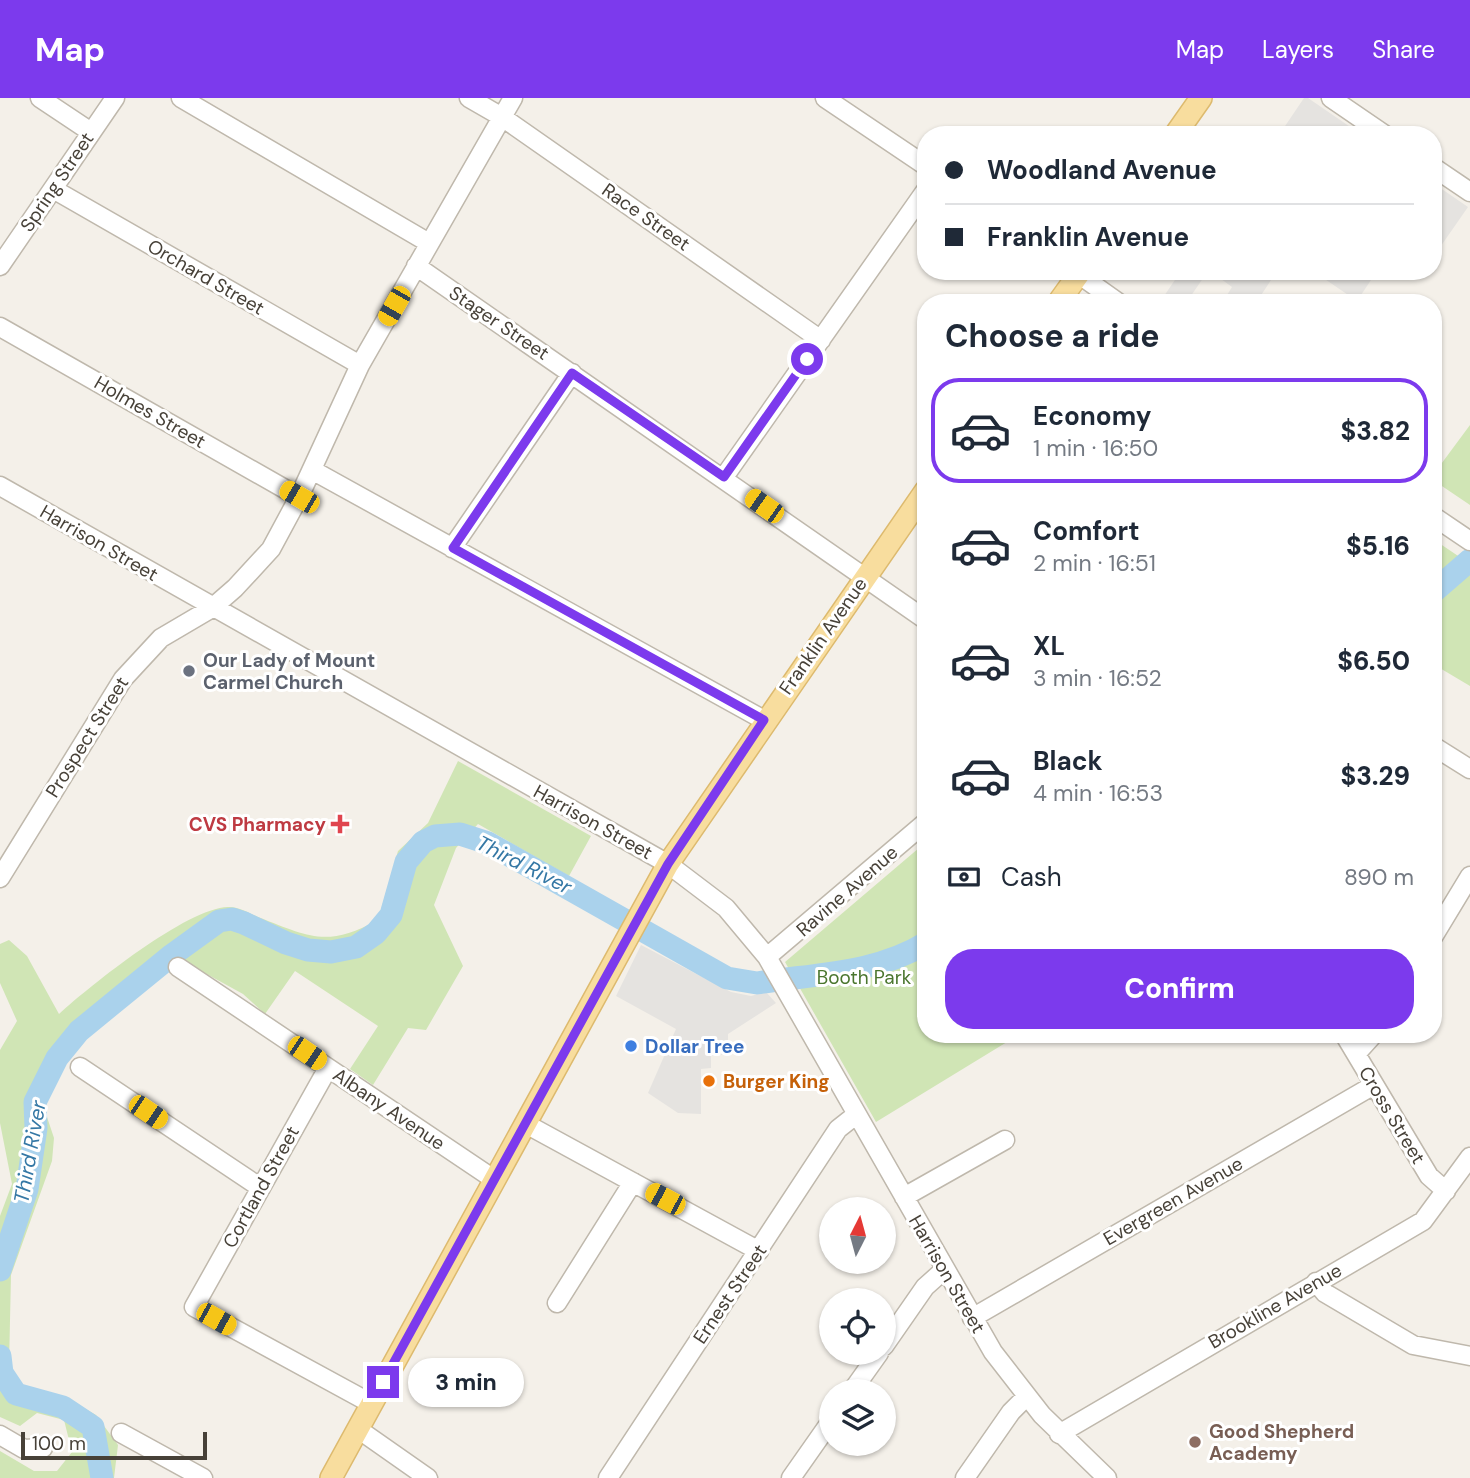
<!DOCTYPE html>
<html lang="en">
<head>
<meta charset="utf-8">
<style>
  :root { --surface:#fff; --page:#f2f2f3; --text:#1f2937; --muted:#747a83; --line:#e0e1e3; --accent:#7c3aed }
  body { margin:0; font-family:"DM Sans",sans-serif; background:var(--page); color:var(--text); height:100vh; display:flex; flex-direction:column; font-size:26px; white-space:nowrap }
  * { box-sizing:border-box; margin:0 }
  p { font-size:23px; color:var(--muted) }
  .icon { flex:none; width:38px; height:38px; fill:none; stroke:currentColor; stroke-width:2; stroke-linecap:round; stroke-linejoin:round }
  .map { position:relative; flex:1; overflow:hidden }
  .details { position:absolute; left:917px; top:196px; width:525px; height:749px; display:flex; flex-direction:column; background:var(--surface); border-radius:28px; box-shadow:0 2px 5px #0004 }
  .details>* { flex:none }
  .top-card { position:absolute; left:917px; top:28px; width:525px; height:154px; border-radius:28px; box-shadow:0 2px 5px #0004; display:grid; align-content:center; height:154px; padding:0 28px; background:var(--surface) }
  .needle { width:46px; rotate:6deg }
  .fabs { position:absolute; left:819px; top:1099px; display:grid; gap:14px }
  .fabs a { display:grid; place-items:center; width:77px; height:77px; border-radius:50%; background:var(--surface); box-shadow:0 2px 5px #0004; font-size:35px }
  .scale { position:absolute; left:21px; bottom:18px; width:186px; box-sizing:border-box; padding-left:7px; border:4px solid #474138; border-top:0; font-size:19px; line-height:24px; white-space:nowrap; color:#474138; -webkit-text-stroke:5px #fff; paint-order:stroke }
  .end { position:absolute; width:32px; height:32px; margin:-16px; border:9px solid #7c3aed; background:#fff; box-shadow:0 0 0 4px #fff }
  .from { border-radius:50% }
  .bubble { position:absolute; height:49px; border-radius:24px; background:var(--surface); box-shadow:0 2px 5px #0004; font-size:23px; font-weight:800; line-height:49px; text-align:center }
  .car { position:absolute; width:21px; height:42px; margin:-21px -10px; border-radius:9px; box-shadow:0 0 5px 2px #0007; background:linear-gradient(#f5c518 24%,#345 0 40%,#f5c518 0 76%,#345 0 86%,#f5c518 0) }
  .top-card b { display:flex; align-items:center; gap:24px; height:66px; font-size:26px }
  .top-card b+b { border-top:2px solid var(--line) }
  .top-card i { width:18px; height:18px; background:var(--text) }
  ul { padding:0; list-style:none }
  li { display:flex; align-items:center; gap:21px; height:105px; margin:0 14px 10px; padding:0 14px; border:4px solid transparent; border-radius:28px }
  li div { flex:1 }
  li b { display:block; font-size:26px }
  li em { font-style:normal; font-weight:800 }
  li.selected { border-color:var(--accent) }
  li>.icon { width:63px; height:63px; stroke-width:1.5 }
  h2 { padding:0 28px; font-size:32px; line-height:84px }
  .pay { display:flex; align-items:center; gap:18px; height:77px; padding:0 28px; font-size:26px }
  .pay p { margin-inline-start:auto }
  .cta { display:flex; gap:14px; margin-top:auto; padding:14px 28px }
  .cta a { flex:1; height:80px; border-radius:28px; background:var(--accent); color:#fff; font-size:28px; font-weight:800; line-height:80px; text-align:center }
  header { display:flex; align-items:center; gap:42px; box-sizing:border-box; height:98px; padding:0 35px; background:var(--accent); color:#fff }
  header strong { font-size:33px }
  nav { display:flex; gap:38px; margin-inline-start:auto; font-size:24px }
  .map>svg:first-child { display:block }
  .green { fill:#d0e5b5 }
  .parking { fill:#e5e3e0 }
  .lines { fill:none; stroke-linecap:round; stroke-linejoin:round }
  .river { stroke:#aad2ec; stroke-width:23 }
  .minor-casing { stroke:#bfb8ac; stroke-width:21 }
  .major-casing { stroke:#ddba6e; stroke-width:24 }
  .minor { stroke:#fff; stroke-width:18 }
  .major { stroke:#f8dd9e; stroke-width:21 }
  .route { stroke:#7c3aed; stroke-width:9 }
  .worship-dot { fill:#6b7280; stroke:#fff; stroke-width:2.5 }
  .health-dot { fill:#e0444e; stroke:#fff; stroke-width:2.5 }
  .shop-dot { fill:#3f7fe0; stroke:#fff; stroke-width:2.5 }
  .food-dot { fill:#e8710a; stroke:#fff; stroke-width:2.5 }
  .education-dot { fill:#8d6e63; stroke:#fff; stroke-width:2.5 }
  .labels { text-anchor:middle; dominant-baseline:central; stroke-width:6; stroke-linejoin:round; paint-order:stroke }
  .street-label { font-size:19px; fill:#474138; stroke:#fff }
  .worship-label { font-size:19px; font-weight:bold; fill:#5b616d; stroke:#fff; text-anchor:start }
  .health-label { font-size:19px; font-weight:bold; fill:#be3a42; stroke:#fff; text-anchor:end }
  .park-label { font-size:19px; fill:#4a762e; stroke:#fff }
  .shop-label { font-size:19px; font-weight:bold; fill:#366cbe; stroke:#fff; text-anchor:start }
  .food-label { font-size:19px; font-weight:bold; fill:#c56008; stroke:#fff; text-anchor:start }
  .education-label { font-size:19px; font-weight:bold; fill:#785e54; stroke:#fff; text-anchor:start }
  .water-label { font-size:21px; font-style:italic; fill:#3578a5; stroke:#fff }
</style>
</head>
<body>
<header>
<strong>Map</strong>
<nav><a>Map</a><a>Layers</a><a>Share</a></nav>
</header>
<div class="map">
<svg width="1470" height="1380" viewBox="0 0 1470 1380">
  <rect width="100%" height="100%" fill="#f4f0e9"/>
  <path class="green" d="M1470,327V407L1433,382V377Z
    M1433,441L1470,466V588L1433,566Z
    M458,663L591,738L569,778L478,726L456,750L434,807L463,868L426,932L408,930L373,987L350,971L378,928L295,873L265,916L243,896L172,857L79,933L43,984L45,1013L54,1040L52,1063L11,1177L9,1268L22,1288L44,1299L70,1302L96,1317L118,1347L114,1380H0V1353L34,1373H57L72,1354L64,1322L37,1315L20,1328L0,1319V1118L12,1086L0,1025V952L17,923L0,885V846L9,842L27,858L59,916C91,887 187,810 228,809C238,808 249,815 258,819C310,839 326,850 378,822L398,753L428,725Z
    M926,744V936H1020L876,1024L785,864Z"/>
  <path class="parking" d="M1304,0H1308L1362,37H1279Z
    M1433,85L1468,109L1436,155L1433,153Z
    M1181,173H1208L1186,205H1168L1162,201Z
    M1210,173H1277L1256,205H1222L1232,189Z
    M1313,173H1377L1357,203Z
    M641,847L731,894L751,898L766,894L776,905L728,936V956L711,958V970L701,971V1016L678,1015L648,995L676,931L616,898Z"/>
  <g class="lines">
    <path class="river" d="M1433,494L1470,462
      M0,1172L27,1091L36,1030L35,1004L57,960L79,933L172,857L219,823L232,821L244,825L286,845L308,852L331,854L356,849L376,835L391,817L406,764L423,744L435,738L460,736L488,745L727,880L757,885C814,876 876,876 926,845
      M0,1258L2,1275L16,1296L63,1309L93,1329L102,1380"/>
    <g class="minor-casing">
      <path id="minor" d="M40,0L91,34
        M181,0L429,145
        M469,0L502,19L821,242
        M825,0L926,68
        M1331,0L1385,37
        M1433,69L1470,94
        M53,91L360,267
        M0,168L115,0
        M416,168L926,522
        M1074,173L1119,205
        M0,229L299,399
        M312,372L764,622
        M724,379L926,92
        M0,388L668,766L726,810L767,859L993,1254L1042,1317L1107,1380
        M1433,418L1470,443
        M452,450L572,275
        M1433,648L1470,671
        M0,780L123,581L161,540L212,510L235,490L271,451L299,399L360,267L513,0
        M1433,839L1470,778
        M767,859L926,724
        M178,869L495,1082
        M1344,936L1429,1078L1446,1093
        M1356,956L1374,936
        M80,969L261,1090
        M328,970L194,1209L372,1306
        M526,1026L759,1153
        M904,1099L1005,1042
        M1316,1184L1325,1195L1413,1247L1470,1258
        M557,1205L633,1084
        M972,1220L1374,987
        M884,1248L925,1189L944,1172
        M852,1293L879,1255
        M358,1331L428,1380
        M121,1335L203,1380
        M1059,1336L1423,1123L1470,1059
        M0,1337L24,1351L43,1350
        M608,1380L838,1031L857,1016
        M791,1380L831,1323
        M965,1380L1011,1314L1026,1299"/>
    </g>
    <g class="major-casing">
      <path id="major" d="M1175,37L1201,0
        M1058,205L1081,173
        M331,1380L668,766L926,392"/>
    </g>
    <use href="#minor" class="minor"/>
    <use href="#major" class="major"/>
  </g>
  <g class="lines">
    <path class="route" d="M383,1284L668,766L764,622L453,450L572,275L724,379L807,261"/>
  </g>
  <circle class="worship-dot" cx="189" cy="573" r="7"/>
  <path class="health-dot" d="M336.5 715.5h7v7h7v7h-7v7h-7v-7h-7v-7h7z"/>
  <circle class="shop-dot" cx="631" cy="948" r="7"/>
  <circle class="food-dot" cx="709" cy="983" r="7"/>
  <circle class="education-dot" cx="1195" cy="1344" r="7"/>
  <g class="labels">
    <g class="street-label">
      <text transform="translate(57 84) rotate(-56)">Spring Street</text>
      <text transform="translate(646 119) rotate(35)">Race Street</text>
      <text transform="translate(206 179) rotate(30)">Orchard Street</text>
      <text transform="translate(499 225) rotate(34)">Stager Street</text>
      <text transform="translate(150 314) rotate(30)">Holmes Street</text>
      <text transform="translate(99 445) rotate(30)">Harrison Street</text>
      <text transform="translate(823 538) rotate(-55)">Franklin Avenue</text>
      <text transform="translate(87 639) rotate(-58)">Prospect Street</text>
      <text transform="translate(593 724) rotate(29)">Harrison Street</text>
      <text transform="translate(847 793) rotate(-41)">Ravine Avenue</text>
      <text transform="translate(389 1011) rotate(34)">Albany Avenue</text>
      <text transform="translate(1392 1017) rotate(59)">Cross Street</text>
      <text transform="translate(261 1089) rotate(-61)">Cortland Street</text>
      <text transform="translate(1173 1103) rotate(-30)">Evergreen Avenue</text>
      <text transform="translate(947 1176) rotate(60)">Harrison Street</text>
      <text transform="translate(730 1196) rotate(-56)">Ernest Street</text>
      <text transform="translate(1275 1208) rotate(-30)">Brookline Avenue</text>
    </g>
    <g class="worship-label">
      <text x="203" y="562">Our Lady of Mount<tspan x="203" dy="22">Carmel Church</tspan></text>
    </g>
    <g class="health-label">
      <text x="326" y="726">CVS Pharmacy</text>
    </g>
    <g class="park-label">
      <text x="864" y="879">Booth Park</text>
    </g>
    <g class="shop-label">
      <text x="645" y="948">Dollar Tree</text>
    </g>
    <g class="food-label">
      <text x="723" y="983">Burger King</text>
    </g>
    <g class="education-label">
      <text x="1209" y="1333">Good Shepherd<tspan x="1209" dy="22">Academy</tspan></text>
    </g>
    <g class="water-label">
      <text transform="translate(524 767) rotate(27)">Third River</text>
      <text transform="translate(30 1054) rotate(-80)">Third River</text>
    </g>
  </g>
</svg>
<div class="fabs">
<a><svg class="needle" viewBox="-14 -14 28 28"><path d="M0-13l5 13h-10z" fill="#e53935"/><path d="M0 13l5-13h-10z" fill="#747a83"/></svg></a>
<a><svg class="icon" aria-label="locate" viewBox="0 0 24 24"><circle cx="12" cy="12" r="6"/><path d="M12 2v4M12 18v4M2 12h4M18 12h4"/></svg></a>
<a><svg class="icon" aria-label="layers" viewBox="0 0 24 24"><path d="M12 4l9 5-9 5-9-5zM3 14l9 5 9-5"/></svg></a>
</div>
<div class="scale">100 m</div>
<i class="end from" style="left:807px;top:261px"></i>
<i class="end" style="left:383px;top:1284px"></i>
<div class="bubble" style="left:408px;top:1260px;width:116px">3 min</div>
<i class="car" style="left:394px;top:208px;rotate:210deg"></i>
<i class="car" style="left:299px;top:399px;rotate:300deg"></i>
<i class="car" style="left:764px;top:408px;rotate:305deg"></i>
<i class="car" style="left:307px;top:955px;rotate:124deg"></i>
<i class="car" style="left:148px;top:1014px;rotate:124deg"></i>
<i class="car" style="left:665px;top:1101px;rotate:298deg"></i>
<i class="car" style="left:216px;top:1221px;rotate:119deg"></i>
<div class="top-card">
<b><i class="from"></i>Woodland Avenue</b>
<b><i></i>Franklin Avenue</b>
</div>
<section class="details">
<h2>Choose a ride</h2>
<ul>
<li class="selected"><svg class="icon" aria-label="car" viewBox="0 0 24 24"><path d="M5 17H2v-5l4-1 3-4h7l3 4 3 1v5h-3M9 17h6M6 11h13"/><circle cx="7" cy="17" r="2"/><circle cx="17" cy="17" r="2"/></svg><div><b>Economy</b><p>1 min · 16:50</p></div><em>$3.82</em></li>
<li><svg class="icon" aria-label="car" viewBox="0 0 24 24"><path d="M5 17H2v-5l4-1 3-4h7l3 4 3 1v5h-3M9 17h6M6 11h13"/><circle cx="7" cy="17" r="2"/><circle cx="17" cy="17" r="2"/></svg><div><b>Comfort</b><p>2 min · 16:51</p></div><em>$5.16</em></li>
<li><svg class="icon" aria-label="car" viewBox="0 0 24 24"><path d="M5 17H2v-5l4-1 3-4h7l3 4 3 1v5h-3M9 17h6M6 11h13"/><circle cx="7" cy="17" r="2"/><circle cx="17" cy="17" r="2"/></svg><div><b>XL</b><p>3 min · 16:52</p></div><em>$6.50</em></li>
<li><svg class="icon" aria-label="car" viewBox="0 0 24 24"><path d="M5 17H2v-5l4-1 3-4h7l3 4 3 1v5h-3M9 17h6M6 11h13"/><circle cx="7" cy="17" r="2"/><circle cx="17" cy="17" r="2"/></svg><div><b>Black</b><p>4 min · 16:53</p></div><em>$3.29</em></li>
</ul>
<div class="pay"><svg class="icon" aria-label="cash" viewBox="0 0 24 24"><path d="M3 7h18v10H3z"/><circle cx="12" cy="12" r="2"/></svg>Cash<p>890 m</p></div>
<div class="cta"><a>Confirm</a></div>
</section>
</div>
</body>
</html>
